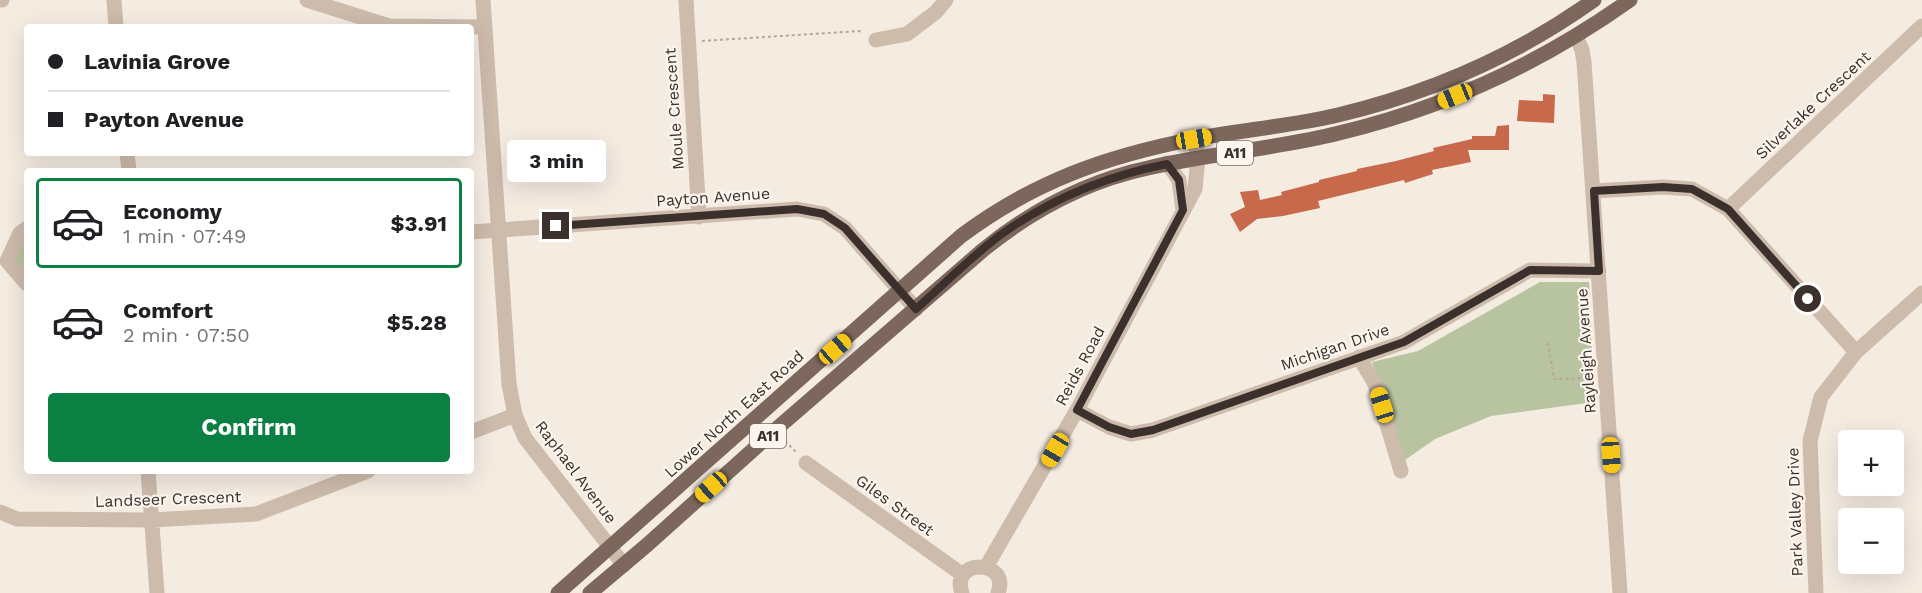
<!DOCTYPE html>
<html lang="en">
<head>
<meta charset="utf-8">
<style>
  :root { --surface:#fff; --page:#f6f6f6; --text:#202124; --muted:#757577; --line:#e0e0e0; --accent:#0b8043 }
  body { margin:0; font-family:"Work Sans",sans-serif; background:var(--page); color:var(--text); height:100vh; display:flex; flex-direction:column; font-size:22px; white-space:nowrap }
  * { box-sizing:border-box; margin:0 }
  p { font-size:20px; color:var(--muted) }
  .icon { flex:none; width:33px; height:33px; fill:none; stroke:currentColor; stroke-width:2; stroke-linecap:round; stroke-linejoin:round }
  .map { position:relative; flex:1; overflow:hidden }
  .side { position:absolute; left:24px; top:168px; width:450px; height:306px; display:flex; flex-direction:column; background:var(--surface); border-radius:6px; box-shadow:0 6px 24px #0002 }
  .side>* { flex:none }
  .banner { position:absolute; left:24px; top:24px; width:450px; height:132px; border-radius:6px; box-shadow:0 6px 24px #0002; display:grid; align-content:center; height:132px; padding:0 24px; background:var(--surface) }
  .fabs { position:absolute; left:1838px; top:430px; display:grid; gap:12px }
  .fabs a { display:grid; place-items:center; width:66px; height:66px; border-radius:6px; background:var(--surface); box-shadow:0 6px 24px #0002; font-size:30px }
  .end { position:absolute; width:27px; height:27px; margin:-14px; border:8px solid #3b302b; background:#fff; box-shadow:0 0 0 3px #fff }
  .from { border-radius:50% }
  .bubble { position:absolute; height:42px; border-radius:6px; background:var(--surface); box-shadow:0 6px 24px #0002; font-size:20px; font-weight:700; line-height:42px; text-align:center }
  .car { position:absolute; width:18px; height:36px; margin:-18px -9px; border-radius:8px; box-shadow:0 0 4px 2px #0007; background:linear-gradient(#f5c518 24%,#345 0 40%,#f5c518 0 76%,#345 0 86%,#f5c518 0) }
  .banner b { display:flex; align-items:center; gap:21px; height:57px; font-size:22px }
  .banner b+b { border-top:2px solid var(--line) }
  .banner i { width:15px; height:15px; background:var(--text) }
  ul { padding:10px 0 0; list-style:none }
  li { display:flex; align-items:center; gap:18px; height:90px; margin:0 12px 9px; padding:0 12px; border:3px solid transparent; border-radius:6px }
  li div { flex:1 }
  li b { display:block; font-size:22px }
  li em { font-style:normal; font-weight:700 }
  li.on { border-color:var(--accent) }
  li>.icon { width:54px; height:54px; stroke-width:1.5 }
  .primary-button { display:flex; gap:12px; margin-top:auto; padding:12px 24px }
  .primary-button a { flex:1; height:69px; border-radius:6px; background:var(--accent); color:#fff; font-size:24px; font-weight:700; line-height:69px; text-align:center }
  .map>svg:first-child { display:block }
  .green { fill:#b8c4a0 }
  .building { fill:#c8694b }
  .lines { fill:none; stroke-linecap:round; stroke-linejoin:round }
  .path { stroke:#b9a596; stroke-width:2; stroke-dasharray:3 3; stroke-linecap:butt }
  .minor { stroke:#cdbbac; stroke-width:15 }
  .major { stroke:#7d675c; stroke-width:15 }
  .route { stroke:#3b302b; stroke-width:8 }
  .labels { text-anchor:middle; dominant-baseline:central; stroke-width:4.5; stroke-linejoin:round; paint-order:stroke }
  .shield { fill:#fbf5ee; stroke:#756b66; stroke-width:1.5 }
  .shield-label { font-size:15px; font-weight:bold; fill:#3b302b }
  .street-label { font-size:16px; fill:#3b302b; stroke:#fbf5ee }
</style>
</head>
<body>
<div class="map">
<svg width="1922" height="593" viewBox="0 0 1922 593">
  <rect width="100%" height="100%" fill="#f4ebe1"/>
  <path class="green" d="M27,228V284L7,261Z
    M1540,282H1589L1594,402L1491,416L1435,439L1405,460L1372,362L1418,351Z"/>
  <path class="building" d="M1543,94L1555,95L1554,123L1517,121L1519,100L1543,101Z
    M1509,125V150H1468L1471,162L1432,170L1433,174L1405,183L1404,180L1318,201L1320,208L1283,216L1257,219L1240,232L1230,214L1245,207L1240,192L1258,190L1260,200L1282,195L1281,192L1319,182V180L1357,171V169L1396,161L1434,151L1433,148L1472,139V136H1495L1497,126Z"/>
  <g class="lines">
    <path class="path" d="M702,41L860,31L863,32
      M1548,343L1554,379L1589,378
      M785,441L796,452"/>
    <path class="minor" d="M0,0H2
      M114,0L116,27
      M307,0L389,26L485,27
      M483,0L509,384L515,415L525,438L624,565
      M686,0L699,217
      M1576,36L1582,50L1584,62L1620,593
      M876,40L907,34L936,12L946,0
      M127,153L129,171
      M1167,163L1179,180L1183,210
      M1594,191L1663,187L1692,189L1728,209L1856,352
      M1728,209L1922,26
      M27,228L20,233L7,261L27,284
      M471,232L797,209L824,214L845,228L916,309
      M1359,357L1375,384L1401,471
      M1077,410L1109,427L1131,434L1153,430L1404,342L1530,270L1599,271
      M471,432L515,415
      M806,463L963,575
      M148,471L157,593
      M0,512L17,519L152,520L256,514L368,471
      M986,567L1077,410L1195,189L1198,158L1194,139
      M962,593C949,558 1011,559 998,593
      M1816,593L1810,441L1821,397L1856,352L1922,293"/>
    <path class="major" d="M558,593L961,236C1033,182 1106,156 1194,139C1242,130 1291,126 1338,115C1430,93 1517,55 1594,0
      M590,593L647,545L774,431L983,250C1031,211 1087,181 1148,168C1211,153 1276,149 1339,133C1444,108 1543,62 1630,0"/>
  </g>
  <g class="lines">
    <path class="route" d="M556,226L797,209L824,214L845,228L916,309C943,285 970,258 999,236C1050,199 1106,176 1167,164L1179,180L1183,210L1077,410L1109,427L1131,434L1153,430L1404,342L1530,270L1599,271L1594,191L1663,187L1692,189L1728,209L1808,299"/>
  </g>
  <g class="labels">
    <g class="shield">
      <rect x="1217" y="141" width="36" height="24" rx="4.5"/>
      <rect x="750" y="424" width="36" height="24" rx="4.5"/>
    </g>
    <g class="shield-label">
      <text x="1235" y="153">A11</text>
      <text x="768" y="436">A11</text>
    </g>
    <g class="street-label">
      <text transform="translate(1813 105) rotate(-43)">Silverlake Crescent</text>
      <text transform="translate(674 109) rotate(-94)">Moule Crescent</text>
      <text transform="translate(713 197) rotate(-4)">Payton Avenue</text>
      <text transform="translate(1335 347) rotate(-19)">Michigan Drive</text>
      <text transform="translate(1586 351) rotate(-94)">Rayleigh Avenue</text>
      <text transform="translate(1080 366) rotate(-62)">Reids Road</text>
      <text transform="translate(734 414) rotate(-42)">Lower North East Road</text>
      <text transform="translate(576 472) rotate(53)">Raphael Avenue</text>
      <text transform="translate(168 499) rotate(-2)">Landseer Crescent</text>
      <text transform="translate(895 505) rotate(36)">Giles Street</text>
      <text transform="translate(1795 512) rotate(-92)">Park Valley Drive</text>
    </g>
  </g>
</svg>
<div class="fabs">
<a>+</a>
<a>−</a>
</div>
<i class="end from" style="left:1808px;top:299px"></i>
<i class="end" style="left:556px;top:226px"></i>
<div class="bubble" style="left:507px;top:140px;width:99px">3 min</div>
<i class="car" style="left:1455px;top:96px;rotate:248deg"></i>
<i class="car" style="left:1194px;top:139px;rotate:81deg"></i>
<i class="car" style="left:835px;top:349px;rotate:49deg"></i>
<i class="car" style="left:1382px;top:405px;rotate:343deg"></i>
<i class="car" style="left:1055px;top:450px;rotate:210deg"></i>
<i class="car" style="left:1611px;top:455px;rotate:176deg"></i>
<i class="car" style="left:711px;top:487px;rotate:228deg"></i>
<div class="banner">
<b><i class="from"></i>Lavinia Grove</b>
<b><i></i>Payton Avenue</b>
</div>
<section class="side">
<ul>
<li class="on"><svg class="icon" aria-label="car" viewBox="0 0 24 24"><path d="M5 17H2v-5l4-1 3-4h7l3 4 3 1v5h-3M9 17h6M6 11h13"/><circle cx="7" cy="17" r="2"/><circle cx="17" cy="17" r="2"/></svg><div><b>Economy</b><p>1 min · 07:49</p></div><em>$3.91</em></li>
<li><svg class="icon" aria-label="car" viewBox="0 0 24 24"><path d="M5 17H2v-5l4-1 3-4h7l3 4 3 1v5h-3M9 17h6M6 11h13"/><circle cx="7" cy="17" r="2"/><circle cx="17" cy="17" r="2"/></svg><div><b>Comfort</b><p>2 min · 07:50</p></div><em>$5.28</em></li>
</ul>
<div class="primary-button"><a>Confirm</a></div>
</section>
</div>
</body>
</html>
